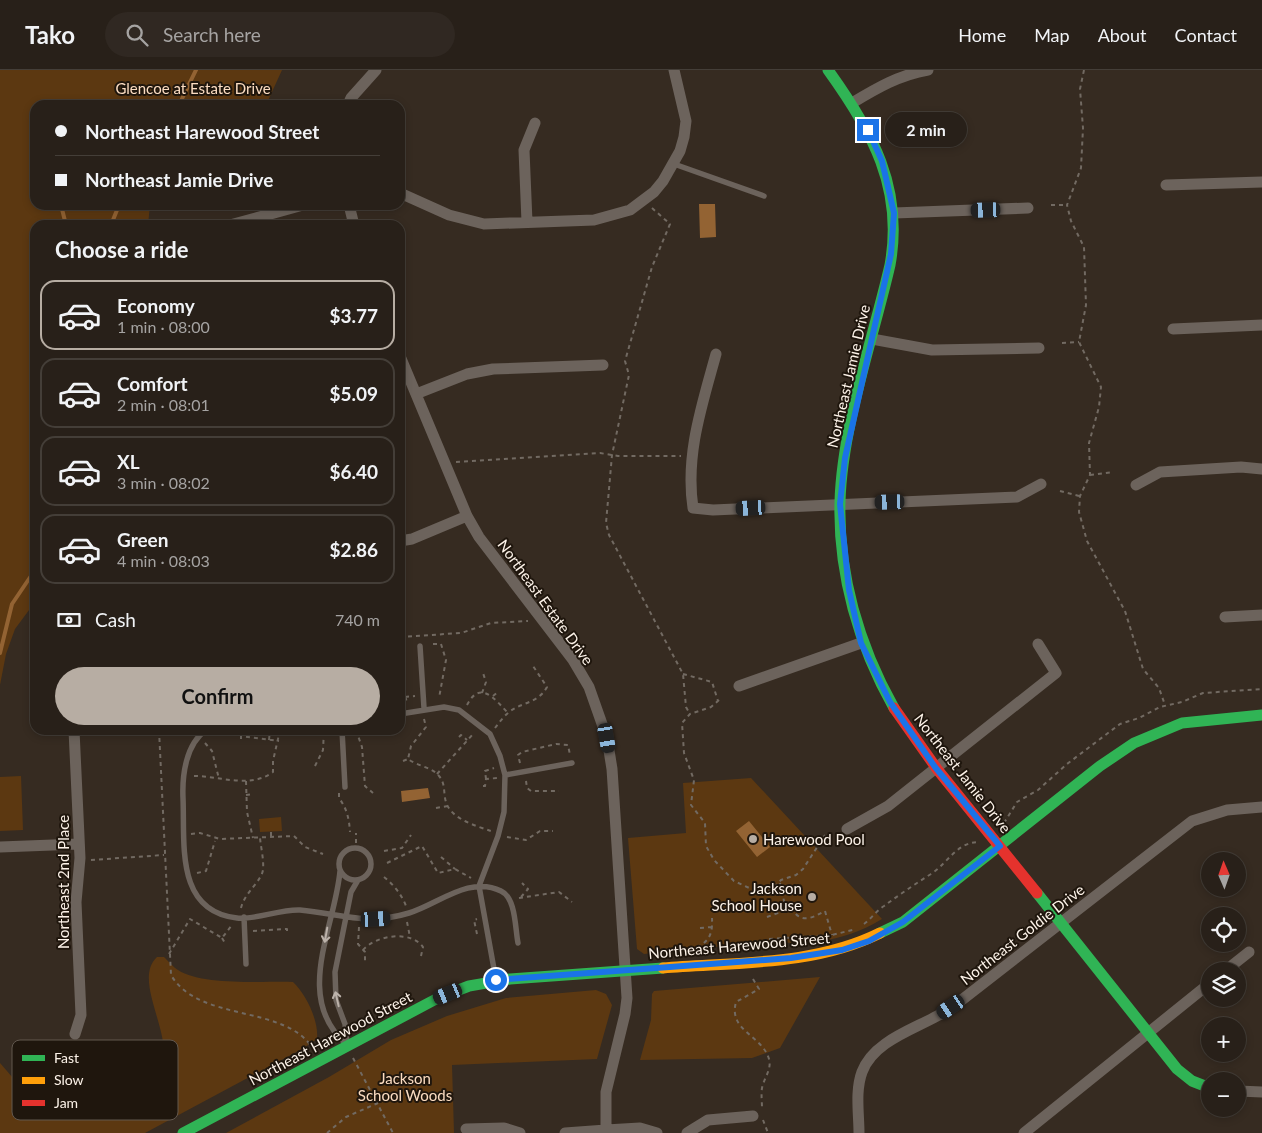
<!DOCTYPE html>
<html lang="en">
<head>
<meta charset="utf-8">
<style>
  :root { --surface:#282019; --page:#302822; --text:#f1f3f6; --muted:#a5a3a2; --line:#443e38; --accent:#b7ada3 }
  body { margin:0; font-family:Lato,sans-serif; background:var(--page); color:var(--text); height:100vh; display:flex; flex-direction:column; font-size:19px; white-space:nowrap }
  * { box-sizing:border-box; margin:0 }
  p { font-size:16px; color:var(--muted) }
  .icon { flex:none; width:28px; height:28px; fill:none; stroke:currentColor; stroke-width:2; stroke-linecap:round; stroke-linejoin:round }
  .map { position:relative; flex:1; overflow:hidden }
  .drawer { position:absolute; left:30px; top:150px; width:375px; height:515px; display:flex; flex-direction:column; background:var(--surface); border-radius:15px; box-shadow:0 2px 8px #0003,0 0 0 1px var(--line) }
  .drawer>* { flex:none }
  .banner { position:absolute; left:30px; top:30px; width:375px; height:110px; border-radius:15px; box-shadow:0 2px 8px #0003,0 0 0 1px var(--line); display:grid; align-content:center; height:110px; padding:0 25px; background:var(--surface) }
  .needle { width:32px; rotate:358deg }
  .fabs { position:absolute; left:1201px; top:782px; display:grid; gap:10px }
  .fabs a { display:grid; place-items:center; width:45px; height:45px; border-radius:50%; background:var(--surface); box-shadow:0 2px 8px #0003,0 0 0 1px var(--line); font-size:25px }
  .end { position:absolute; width:22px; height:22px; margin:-11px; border:6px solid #1a73e8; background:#fff; box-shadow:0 0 0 2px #fff }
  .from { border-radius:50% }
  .bubble { position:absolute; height:35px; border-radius:18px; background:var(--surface); box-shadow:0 2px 8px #0003,0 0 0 1px var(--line); font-size:16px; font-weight:700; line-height:35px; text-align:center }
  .car { position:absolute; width:15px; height:30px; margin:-15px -8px; border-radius:6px; box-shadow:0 0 4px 1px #0007; background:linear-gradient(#222 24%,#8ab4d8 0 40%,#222 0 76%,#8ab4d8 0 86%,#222 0) }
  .banner b { display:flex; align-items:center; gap:18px; height:48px; font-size:19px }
  .banner b+b { border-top:1px solid var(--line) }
  .banner i { width:12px; height:12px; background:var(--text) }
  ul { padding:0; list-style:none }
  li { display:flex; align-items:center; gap:15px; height:70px; margin:0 10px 8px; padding:0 15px; border:2px solid var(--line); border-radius:15px }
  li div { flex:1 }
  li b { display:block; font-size:19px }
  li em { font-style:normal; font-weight:700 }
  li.on { border-color:var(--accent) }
  li>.icon { width:45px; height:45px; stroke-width:1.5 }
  h2 { padding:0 25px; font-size:22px; line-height:60px }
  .pay { display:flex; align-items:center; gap:12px; height:55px; padding:0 25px; font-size:19px }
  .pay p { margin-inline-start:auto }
  .button { display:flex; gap:10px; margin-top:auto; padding:10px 25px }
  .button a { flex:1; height:58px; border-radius:30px; background:var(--accent); color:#111; font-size:20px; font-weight:700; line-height:58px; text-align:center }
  header { display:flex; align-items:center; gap:30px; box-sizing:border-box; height:70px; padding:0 25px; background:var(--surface); border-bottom:1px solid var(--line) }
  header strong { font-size:24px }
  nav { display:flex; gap:28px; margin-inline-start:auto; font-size:18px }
  .search { width:350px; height:45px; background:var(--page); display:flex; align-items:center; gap:12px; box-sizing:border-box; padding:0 18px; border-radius:28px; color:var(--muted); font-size:19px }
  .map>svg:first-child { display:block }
  .green { fill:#5c3811 }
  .water { fill:#936333 }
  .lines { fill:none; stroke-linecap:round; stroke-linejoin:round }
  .stream { stroke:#936333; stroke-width:4 }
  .path { stroke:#726a62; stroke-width:2; stroke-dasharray:4 4; stroke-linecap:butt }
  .lane { stroke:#6c635c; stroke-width:5.5 }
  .street { stroke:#6c635c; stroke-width:11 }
  .fast { stroke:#30b455; stroke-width:11 }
  .slow { stroke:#ff9f0a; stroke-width:11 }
  .jam { stroke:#e5322d; stroke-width:11 }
  .oneway { stroke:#bcb2aa }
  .route { stroke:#1a73e8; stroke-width:6 }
  .poi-dot { fill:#b7ada3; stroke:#1f160d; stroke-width:2 }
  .labels { text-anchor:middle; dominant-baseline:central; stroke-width:4; stroke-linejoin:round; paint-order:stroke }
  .park-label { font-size:15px; fill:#fbdcc1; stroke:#1f160d }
  .street-label { font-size:15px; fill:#fdf3e9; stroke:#1f160d }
  .poi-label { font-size:15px; fill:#fdf3e9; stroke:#1f160d; text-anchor:start }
  .key { fill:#1f160d; stroke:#62584f; stroke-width:1 }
  .key-label { font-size:14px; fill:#fdf3e9 }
</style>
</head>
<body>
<header>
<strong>Tako</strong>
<div class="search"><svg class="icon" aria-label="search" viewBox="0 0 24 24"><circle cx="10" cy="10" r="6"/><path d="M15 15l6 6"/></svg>Search here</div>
<nav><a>Home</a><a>Map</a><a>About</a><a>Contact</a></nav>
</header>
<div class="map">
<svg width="1262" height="1063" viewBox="0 0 1262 1063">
  <rect width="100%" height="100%" fill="#362b21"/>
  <path class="green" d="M0,0H282L266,35H35V135H150L148,155H35V532L15,559L6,584L0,615Z
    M21,706L23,760L0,761V707Z
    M751,708L882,849C835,877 806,871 755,874C718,876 681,880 644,884L637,879L628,768L686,763L683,713Z
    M281,747L282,761L260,762L259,749Z
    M157,887H164C168,891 173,897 178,900C202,916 263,911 293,912C306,924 319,951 317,969L302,979L145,1063H0V993C22,1018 29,1030 64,1037C83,1042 105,1037 124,1031C212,1004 123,919 157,887Z
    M820,907L780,978L752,988L640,990L651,950L652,924L654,921Z
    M596,920L606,924L612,935L597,989L452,995L454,1063H226L329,1007L391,970L447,946L506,928Z"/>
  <path class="water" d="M699,134H715L716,167L700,168Z
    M428,718L430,728L402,732L401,721Z
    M749,751L770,777L757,787L736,761Z"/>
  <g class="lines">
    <path class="stream" d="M179,35L196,0
      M61,135L66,155
      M111,155L119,135
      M0,583L12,534L33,503L35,491"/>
    <path class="path" d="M1084,0L1080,19L1083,58L1081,98L1067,135L1071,151L1084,177L1086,235L1079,272L1101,317L1099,337L1089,373L1090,405L1080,426L1079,442L1087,471L1125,541L1143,599L1159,618L1165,635
      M1051,135H1067
      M652,138L670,154L652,197L625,291L629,305L612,385L606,453L609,465L683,604L686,637L690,644
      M1062,273L1079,272
      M456,392L600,383L618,386H681
      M1090,405L1113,402
      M1060,421L1079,426
      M400,567L461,563L491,553L528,551
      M433,574H441L446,590L439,628
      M683,604L712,612L718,631
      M400,621L405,625L407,633
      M482,623L486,612L483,603
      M493,626L499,621
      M405,627L415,626
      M719,630L711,637L690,644L682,653L684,683L694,710L691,735L705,753L706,776L714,790L734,811L758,822L770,821L781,810L796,805L803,799L825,765
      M467,635C480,610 494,628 507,642
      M424,649L426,657L411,676L408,689C417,696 432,697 439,706C446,714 443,723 446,732C451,749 476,756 491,761
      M495,658C499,653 503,647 508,643C520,632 538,634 547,617L533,596
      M159,660L171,905C199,953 286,934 313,979
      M356,660L362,677L365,716L373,723
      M459,667L461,665L467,670
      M241,669V666L279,671
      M269,670L270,660
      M205,673L212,681L219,709
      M403,691L408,689
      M520,693L518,685L522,682L556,674L568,675L570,685
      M315,696L323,680L324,660
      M437,704L474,663
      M194,706C220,706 250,719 273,702V691L280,660
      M486,709L485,701L494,698
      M246,711L247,742L253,768
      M526,711L527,718L531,721H559
      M483,716H485L486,709L497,708
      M339,723V728C347,739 349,748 350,762
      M246,725L253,724
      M436,738L448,736
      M1004,753L1017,732L1038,720L1067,694L1120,654L1139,648L1160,637L1182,632L1203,623L1262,619
      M271,762V767
      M191,764L200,763L220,769L294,766L305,777L323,784
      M507,767L526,770L540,761H553
      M356,773V763
      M384,781L402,778L411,765
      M441,787L455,799
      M91,790L164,785
      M387,793L422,776L438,803L455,799L471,808
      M197,803L206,801L215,771
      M384,807C393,814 402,825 406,836
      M780,813L786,840L792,839C801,854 812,848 825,841L832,865
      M521,827L528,819L522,813
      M519,828L559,822L572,832
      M241,838C245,822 261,812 263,800C264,790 261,778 260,768
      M767,847L786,840
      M407,852L410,867
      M864,854C871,849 876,841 884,836C899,825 915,814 931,804C948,793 956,773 978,772
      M359,857L358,874L365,882V891
      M700,858L712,857
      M253,861L287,859V861
      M477,864L474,850L477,849
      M222,868L225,873
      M769,869L832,865L856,859
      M363,880C376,865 411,860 423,877L421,886
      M690,881C707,873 713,868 712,848
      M169,884L190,849L222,868L232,855
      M753,909L759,919L736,932C728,961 762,965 769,989C772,999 764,1008 762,1018C761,1025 762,1032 762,1038
      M353,988L393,1063
      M763,1050L768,1063
      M327,1063L346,1047L378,1033"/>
    <path class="lane" d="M674,94L764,126
      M420,576L424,638
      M400,644L444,637L459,640L490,664L500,686L505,705L504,742L498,766L479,816L496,910
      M206,660C186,674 182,705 183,728C185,774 175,841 237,848C256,850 280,839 300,840C342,844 366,856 409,843C437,835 469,805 501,821C516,828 515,858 518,873
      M342,660L345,717
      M505,705L572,693
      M339 794a16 16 0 1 1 32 0a16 16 0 1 1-32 0Z
      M340,801C335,858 293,927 346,974
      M244,847L246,894
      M347,974L345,954L336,930L335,902L351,822L358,810"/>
    <path class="street" d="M852,33C877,18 899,5 928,0
      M348,35L351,28L376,0
      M1166,115L1262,112
      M400,123L449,145L484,154L594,150L630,140L654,122L663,111L680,81L684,67L686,51L674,0
      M349,135L354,155
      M894,143L1028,138
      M527,152L524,80L535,53
      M230,155L303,135
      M1173,259L1262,255
      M872,269L932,280L1039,278
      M716,284C702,335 685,385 693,438L713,440L1017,427L1041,414
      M400,286L467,446L479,467L573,590L589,617L607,668L612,699L627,928L625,944L606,1022V1060L565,1063
      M416,324L467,304L493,299L603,295
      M1136,415L1160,402L1241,397L1262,399
      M400,471L412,469L467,446
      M1225,547L1262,545
      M739,616L861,573
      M74,660L80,788L76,832L81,945L75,964
      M847,759L888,736L1056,603L1038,574
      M0,777L79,774
      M1225,901L1249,882
      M1238,1021L1262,1022
      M466,1059L504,1058L520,1063
      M606,1060L640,1058L657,1063
      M687,1063L708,1050L753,1046
      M859,1063C859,1044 855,1021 862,1002C873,972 912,960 937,946C946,942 955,935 963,929L1192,751L1227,740L1262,737
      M1024,1063L1210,913"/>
    <path class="fast" d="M828,0C872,61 904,118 890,195C873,269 842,357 840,432C838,504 859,576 894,638
      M1037,823L1177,999L1192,1011L1210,1018
      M880,863L903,852L1100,696L1134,673L1182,653L1262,645
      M183,1063L438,928L469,916L510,909L663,898"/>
    <path class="slow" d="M663,898C735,892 814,896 880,863"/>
    <path class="jam" d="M894,638L937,699L1037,823"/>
  </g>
  <defs><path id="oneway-shaft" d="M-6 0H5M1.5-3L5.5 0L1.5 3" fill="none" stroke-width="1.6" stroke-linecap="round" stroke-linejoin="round" transform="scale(1.25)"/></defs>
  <g class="oneway">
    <use href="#oneway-shaft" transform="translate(326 865) rotate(100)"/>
    <use href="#oneway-shaft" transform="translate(337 929) rotate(-103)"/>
  </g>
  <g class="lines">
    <path class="route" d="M496,910L791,888L842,880L869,871L903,852L1000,776L935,697L890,632L861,573L849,520L840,434L845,388L891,184L894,143L882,91L868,60"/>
  </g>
  <g class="poi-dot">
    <circle cx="753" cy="769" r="5"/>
    <circle cx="812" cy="827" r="5"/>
  </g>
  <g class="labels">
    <g class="park-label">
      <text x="193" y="18">Glencoe at Estate Drive</text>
      <text x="405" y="1008">Jackson<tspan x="405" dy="17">School Woods</tspan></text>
    </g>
    <g class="street-label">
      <text transform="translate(848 306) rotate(-77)">Northeast Jamie Drive</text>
      <text transform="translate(546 532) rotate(54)">Northeast Estate Drive</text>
      <text transform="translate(963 703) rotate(52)">Northeast Jamie Drive</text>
      <text transform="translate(63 812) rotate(-90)">Northeast 2nd Place</text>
      <text transform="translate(1022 864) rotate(-38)">Northeast Goldie Drive</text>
      <text transform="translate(739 875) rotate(-5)">Northeast Harewood Street</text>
      <text transform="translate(330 968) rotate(-28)">Northeast Harewood Street</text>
    </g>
    <g class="poi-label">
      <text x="763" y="769">Harewood Pool</text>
      <text x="802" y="818" text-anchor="end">Jackson<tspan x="802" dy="17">School House</tspan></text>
    </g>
  </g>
  <rect x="12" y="970" width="166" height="80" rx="8" class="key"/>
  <rect x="22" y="985" width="23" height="6" fill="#30b455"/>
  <rect x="22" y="1007" width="23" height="7" fill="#ff9f0a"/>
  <rect x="22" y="1030" width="23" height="6" fill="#e5322d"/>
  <g class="key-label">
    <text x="54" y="993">Fast</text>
    <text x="54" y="1015">Slow</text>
    <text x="54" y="1038">Jam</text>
  </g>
</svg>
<div class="fabs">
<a><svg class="needle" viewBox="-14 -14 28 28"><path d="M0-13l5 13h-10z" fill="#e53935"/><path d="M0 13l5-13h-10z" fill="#a5a3a2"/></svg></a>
<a><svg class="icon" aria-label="locate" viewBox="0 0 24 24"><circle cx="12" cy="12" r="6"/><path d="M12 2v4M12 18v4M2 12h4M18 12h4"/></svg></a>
<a><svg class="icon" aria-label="layers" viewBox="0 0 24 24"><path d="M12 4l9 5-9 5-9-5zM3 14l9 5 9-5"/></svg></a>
<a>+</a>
<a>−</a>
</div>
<i class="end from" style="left:496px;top:910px"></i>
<i class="end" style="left:868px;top:60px"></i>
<div class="bubble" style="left:885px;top:42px;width:82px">2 min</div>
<i class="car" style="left:986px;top:140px;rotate:268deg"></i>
<i class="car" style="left:890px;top:432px;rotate:268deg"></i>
<i class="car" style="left:751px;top:438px;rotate:267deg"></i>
<i class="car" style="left:607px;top:668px;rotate:170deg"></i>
<i class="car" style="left:376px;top:849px;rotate:87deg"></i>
<i class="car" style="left:448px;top:924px;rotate:248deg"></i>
<i class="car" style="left:951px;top:937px;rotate:236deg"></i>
<div class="banner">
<b><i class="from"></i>Northeast Harewood Street</b>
<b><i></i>Northeast Jamie Drive</b>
</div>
<section class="drawer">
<h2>Choose a ride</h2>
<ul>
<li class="on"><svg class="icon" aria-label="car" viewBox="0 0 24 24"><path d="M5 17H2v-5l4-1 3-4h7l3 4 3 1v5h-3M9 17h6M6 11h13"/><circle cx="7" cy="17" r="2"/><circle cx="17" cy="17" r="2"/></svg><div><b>Economy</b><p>1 min · 08:00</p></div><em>$3.77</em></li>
<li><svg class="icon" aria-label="car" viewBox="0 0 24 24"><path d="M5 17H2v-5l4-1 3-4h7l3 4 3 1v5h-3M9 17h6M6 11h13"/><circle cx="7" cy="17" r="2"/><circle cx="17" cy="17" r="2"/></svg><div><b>Comfort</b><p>2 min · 08:01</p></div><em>$5.09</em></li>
<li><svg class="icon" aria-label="car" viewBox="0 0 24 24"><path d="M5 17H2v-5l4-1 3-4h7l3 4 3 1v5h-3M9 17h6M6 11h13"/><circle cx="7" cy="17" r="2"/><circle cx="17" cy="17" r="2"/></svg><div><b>XL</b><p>3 min · 08:02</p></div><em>$6.40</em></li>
<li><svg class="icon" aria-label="car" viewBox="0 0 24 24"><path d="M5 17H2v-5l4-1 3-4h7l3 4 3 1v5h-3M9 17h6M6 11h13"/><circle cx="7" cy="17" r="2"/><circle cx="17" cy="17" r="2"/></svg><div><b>Green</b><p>4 min · 08:03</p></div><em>$2.86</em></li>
</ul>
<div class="pay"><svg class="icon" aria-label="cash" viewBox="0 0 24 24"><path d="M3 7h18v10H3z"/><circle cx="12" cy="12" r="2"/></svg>Cash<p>740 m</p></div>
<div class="button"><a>Confirm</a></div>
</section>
</div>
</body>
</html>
